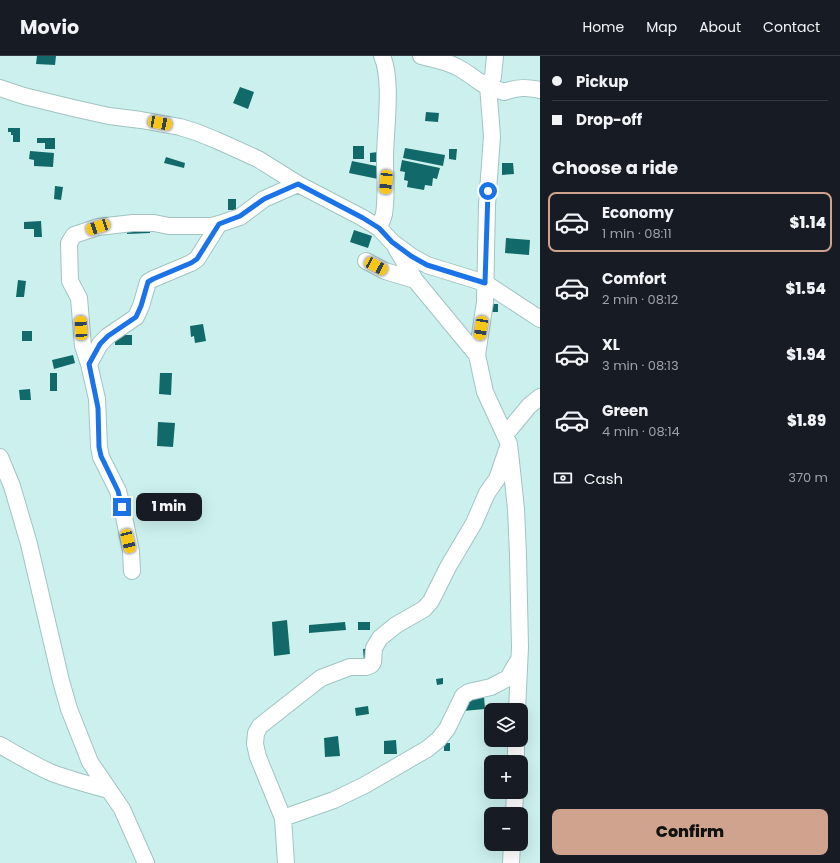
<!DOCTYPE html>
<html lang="en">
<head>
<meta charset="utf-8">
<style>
  :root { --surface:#171b24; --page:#242831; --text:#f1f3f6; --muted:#9ea1a6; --line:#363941; --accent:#cfa38d }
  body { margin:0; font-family:Poppins,sans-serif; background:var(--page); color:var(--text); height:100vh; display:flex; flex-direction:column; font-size:15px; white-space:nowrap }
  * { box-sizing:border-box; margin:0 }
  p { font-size:13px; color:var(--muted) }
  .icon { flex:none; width:22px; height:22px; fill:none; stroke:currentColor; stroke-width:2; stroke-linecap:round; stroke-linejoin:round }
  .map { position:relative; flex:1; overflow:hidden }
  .drawer { display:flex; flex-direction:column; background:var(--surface); width:300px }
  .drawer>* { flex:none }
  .banner { display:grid; align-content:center; height:88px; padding:0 12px; background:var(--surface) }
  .tools { position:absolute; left:484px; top:647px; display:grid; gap:8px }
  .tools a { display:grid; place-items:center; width:44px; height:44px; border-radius:8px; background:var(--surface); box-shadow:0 4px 16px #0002; font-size:20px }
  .end { position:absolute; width:18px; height:18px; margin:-9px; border:5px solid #1a73e8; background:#fff; box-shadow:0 0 0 2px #fff }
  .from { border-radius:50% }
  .bubble { position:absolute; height:28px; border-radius:8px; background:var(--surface); box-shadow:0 4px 16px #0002; font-size:13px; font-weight:800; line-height:28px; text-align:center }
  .car { position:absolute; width:12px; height:24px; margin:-12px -6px; border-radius:5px; box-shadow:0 0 3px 1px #0007; background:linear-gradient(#f5c518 24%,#345 0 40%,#f5c518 0 76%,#345 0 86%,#f5c518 0) }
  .banner b { display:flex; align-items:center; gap:14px; height:38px; font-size:15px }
  .banner b+b { border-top:1px solid var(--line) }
  .banner i { width:10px; height:10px; background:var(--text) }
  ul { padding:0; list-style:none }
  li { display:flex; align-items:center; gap:12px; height:60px; margin:0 8px 6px; padding:0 4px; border:2px solid transparent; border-radius:8px }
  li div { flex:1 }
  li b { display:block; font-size:15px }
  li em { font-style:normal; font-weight:800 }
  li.current { border-color:var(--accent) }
  li>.icon { width:36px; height:36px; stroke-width:1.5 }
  h2 { padding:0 12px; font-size:18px; line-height:48px }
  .pay { display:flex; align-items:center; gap:10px; height:44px; padding:0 12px; font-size:15px }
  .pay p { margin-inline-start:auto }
  .action { display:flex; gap:8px; margin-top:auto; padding:8px 12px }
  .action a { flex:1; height:46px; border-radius:8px; background:var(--accent); color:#111; font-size:16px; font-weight:800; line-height:46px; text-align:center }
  header { display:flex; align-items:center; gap:24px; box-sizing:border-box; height:56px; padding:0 20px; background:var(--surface); border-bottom:1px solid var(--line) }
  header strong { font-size:19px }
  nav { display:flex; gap:22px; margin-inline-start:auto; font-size:14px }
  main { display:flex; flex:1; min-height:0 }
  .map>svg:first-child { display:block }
  .building { fill:#116a69 }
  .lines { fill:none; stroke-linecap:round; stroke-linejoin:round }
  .street-casing { stroke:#a1c4c3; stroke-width:18 }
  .street { stroke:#fff; stroke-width:16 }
  .route { stroke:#1a73e8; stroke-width:5 }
</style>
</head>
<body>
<header>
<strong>Movio</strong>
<nav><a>Home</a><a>Map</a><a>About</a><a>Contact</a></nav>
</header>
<main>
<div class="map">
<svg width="540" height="807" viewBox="0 0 540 807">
  <rect width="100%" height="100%" fill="#cbf0ee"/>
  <path class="building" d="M37,0H56L55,9L36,8Z
    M240,31L254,36L248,53L233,47Z
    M426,56L439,57L438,66L425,65Z
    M8,72H20V86H13V79H11V76H8Z
    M37,82H55V93H45V87H37Z
    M353,90H364V103H353Z
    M405,92L445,99L443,110L403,102Z
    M449,93H457L456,104L449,103Z
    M30,95L54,97L53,111L34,110V104L29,103Z
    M378,96L379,106H370V97Z
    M166,101L185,107L184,112L164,107Z
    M402,104L440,112L437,123L433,122L432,130L425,129L424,134L407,131L408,125L404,124L405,116L400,115Z
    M352,105L381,111L378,123L349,117Z
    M502,107H513L514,118L502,119Z
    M55,130L63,131L61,144L54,143Z
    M228,143H236V154H228Z
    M41,165L42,181H34V173H24V166Z
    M127,168H150V177L127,178Z
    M354,174L372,180L368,192L350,186Z
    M506,182L530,184L529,199L505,197Z
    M18,224L26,225L24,241H16Z
    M487,248H498V256H487Z
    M203,268L206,285L195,287L194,280L191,281L190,270Z
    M22,275H32V285H22Z
    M115,279H132V289H115Z
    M73,299L75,307L54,313L52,304Z
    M50,317H57V335H50Z
    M160,317H172L171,339L159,338Z
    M30,333L31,344H20L19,334Z
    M158,366L175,367L173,391L157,390Z
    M287,564L290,598L274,600L272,566Z
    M345,566L346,574L309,577V569Z
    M358,566H370V574H358Z
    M370,592L364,606L363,593Z
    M443,622V628L437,629L436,623Z
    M484,640L485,653L463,655L462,642Z
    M368,650L369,658L356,660L355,652Z
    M338,680L340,700L325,701L324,682Z
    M396,684L397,698H384V685Z
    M444,687H450V695H444Z"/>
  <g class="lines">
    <g class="street-casing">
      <path id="street" d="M421,0C433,3 446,5 457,11C467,16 476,24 486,30L493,21
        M495,0L493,21L488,30L492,80L487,149L485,246L477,299L485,336L509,388L512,415L516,453L518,499L520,591L517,654
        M488,30L504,36C517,31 527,31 540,34
        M0,32L24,40L73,52L109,60L141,64L180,71L196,76L216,84L258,103L298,128L363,162L379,172L392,186L411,200L427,209L485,227L540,263
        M379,172C381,167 383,162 384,158C387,139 385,121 385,103C385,75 393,24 382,0
        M396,192L415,224L477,299
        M366,205L385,215L415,224
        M89,308L83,290L79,242L70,225L69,187L74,179L98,171L133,167H154L169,170H212L219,168
        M505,379L529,350L540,341
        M0,401L12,430L29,488L61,625L69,653L90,706L122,753L146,807
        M132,515L131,495L122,451L118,435L101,401L99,391L97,343L89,308L100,288L108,280L136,261L141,250L148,226L153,223L191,207L197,203L219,168L240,161L264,143L298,128
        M0,689C17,699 34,709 52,717C71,724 90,729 109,734
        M516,706V684
        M514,758L515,736
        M283,762L334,744L365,729L427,693L438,684L447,673L463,640L469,636L491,631L508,622L518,605
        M286,807L283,762L258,701L255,688L256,677L260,670L321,622L350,611H366L371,609L373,606L374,592L380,582L396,569L424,553L431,545L448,511L474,467L487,437L497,423L508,391
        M511,807L512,788"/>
    </g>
    <use href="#street" class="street"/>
  </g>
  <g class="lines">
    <path class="route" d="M122,451L118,435L101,400L99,391L98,352L89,308L100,288L108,280L136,261L141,250L148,226L153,223L191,207L197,203L219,168L240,160L264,143L298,128L363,162L379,172L392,186L411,200L427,209L485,227L488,135"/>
  </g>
</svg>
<div class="tools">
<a><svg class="icon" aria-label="layers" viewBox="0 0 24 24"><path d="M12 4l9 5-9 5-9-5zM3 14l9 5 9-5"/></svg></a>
<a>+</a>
<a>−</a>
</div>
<i class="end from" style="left:488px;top:135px"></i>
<i class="end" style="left:122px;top:451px"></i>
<div class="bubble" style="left:136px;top:437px;width:66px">1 min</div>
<i class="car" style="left:160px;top:67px;rotate:101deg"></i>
<i class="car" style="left:386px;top:126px;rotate:185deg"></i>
<i class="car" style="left:98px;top:171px;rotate:252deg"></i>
<i class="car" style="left:376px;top:210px;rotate:118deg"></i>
<i class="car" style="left:81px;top:272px;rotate:357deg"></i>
<i class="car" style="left:481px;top:272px;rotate:189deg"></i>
<i class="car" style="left:128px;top:485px;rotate:166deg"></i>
</div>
<section class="drawer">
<div class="banner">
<b><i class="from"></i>Pickup</b>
<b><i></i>Drop-off</b>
</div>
<h2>Choose a ride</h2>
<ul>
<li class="current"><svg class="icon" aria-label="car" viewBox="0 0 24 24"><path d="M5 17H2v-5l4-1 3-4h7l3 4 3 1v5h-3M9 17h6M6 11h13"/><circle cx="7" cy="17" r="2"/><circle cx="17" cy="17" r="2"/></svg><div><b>Economy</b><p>1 min · 08:11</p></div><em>$1.14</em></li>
<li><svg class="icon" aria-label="car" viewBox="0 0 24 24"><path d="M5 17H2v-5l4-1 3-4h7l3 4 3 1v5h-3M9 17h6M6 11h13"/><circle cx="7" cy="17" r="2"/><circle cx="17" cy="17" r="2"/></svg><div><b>Comfort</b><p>2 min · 08:12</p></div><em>$1.54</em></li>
<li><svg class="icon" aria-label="car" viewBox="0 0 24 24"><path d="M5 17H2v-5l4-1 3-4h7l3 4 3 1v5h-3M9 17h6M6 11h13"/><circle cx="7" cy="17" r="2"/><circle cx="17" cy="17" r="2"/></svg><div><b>XL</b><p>3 min · 08:13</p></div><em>$1.94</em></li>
<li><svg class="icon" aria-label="car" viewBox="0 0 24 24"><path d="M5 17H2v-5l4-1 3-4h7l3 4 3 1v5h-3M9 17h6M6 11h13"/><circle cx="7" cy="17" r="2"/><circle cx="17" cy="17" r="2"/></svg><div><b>Green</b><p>4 min · 08:14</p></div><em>$1.89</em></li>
</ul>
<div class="pay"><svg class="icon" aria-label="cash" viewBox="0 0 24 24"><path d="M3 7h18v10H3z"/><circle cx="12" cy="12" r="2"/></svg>Cash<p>370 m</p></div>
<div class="action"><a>Confirm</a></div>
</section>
</main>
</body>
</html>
